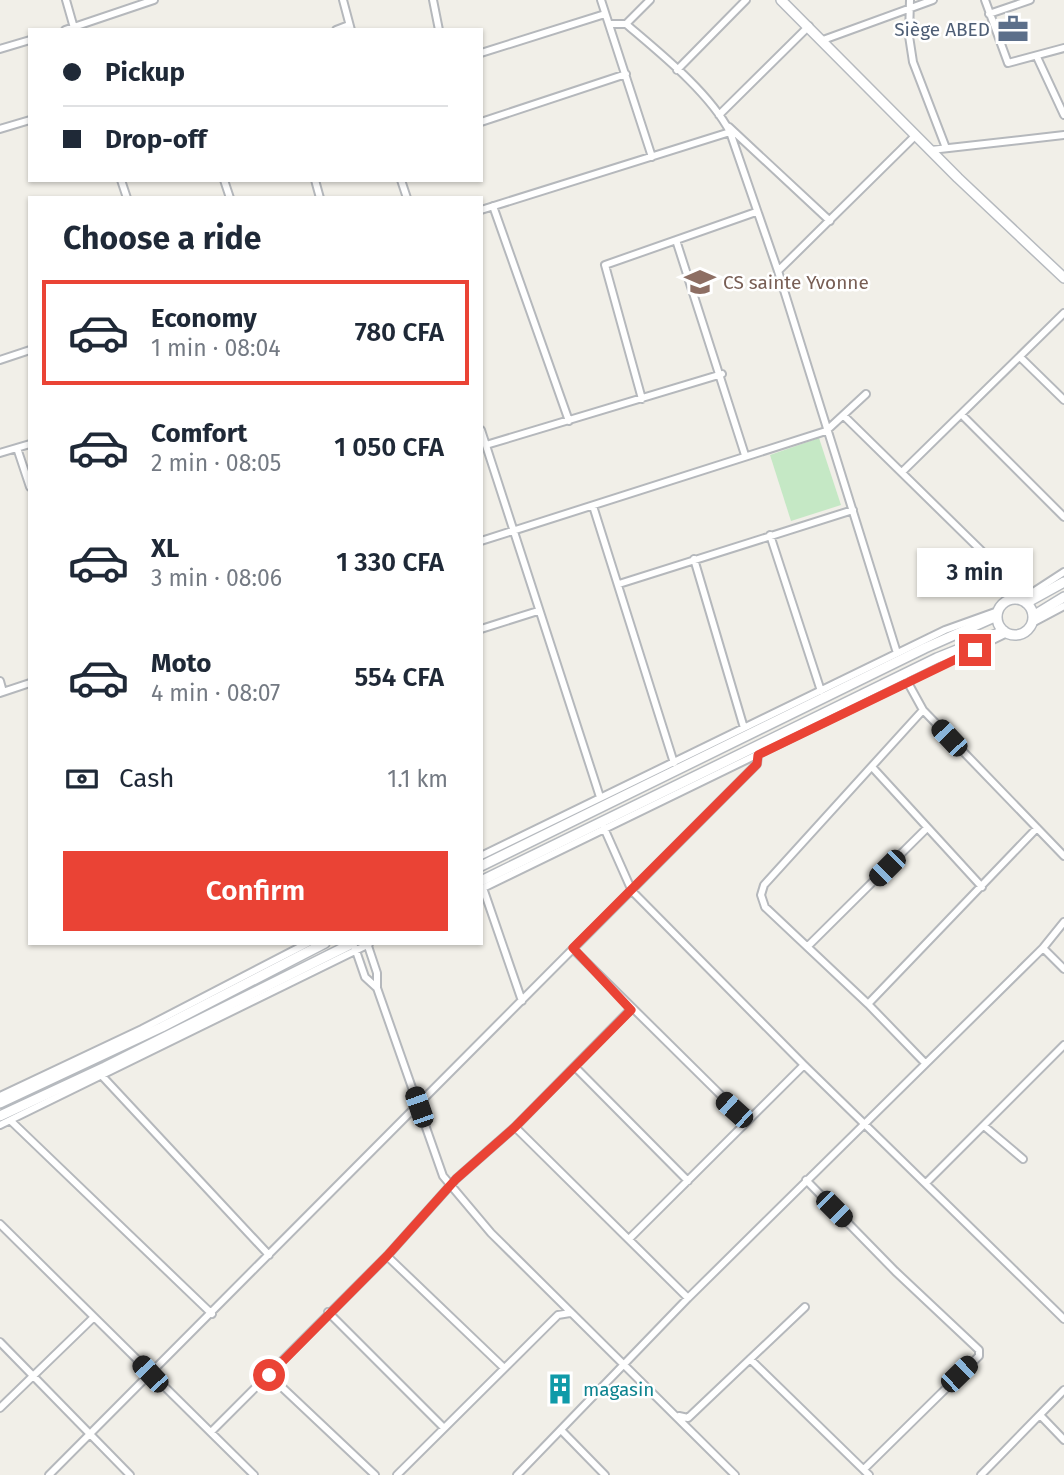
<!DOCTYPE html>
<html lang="en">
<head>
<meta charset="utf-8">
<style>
  :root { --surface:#fff; --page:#f2f2f3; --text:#1f2937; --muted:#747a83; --line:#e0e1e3; --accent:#ea4335 }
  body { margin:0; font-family:"Fira Sans",sans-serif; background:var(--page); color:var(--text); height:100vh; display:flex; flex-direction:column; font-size:26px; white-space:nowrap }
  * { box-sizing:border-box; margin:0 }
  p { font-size:23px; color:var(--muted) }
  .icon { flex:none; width:38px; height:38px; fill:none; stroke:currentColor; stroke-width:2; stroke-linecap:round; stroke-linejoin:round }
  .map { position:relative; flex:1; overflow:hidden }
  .sheet { position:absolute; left:28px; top:196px; width:455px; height:749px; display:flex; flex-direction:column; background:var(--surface); border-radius:0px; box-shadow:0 2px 5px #0004 }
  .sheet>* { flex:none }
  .guide { position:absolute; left:28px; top:28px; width:455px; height:154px; border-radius:0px; box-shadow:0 2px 5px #0004; display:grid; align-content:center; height:154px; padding:0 35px; background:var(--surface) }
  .end { position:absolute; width:32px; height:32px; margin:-16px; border:9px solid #ea4335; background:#fff; box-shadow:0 0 0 4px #fff }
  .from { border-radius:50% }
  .bubble { position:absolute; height:49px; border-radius:0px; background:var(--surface); box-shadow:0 2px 5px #0004; font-size:23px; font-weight:600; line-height:49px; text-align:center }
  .car { position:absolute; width:21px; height:42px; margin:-21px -10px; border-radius:9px; box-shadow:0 0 5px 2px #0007; background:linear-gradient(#222 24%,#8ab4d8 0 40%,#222 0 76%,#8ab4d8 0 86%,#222 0) }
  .guide b { display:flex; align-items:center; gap:24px; height:66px; font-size:26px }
  .guide b+b { border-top:2px solid var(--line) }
  .guide i { width:18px; height:18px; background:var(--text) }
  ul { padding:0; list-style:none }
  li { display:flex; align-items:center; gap:21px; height:105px; margin:0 14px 10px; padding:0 21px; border:4px solid transparent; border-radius:0px }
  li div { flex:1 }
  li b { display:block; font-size:26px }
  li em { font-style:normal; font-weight:600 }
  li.active { border-color:var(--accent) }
  li>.icon { width:63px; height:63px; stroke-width:1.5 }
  h2 { padding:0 35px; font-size:32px; line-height:84px }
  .pay { display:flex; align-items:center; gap:18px; height:77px; padding:0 35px; font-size:26px }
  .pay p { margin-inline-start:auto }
  .cta { display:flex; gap:14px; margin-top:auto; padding:14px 35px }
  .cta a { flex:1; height:80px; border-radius:0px; background:var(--accent); color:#fff; font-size:28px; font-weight:600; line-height:80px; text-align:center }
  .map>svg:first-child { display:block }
  .grass { fill:#c5e8c5 }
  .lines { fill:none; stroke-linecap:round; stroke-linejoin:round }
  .street-casing { stroke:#b5b8bc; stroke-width:10 }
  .secondary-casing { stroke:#b6babf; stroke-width:12 }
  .street { stroke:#fff; stroke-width:6 }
  .secondary { stroke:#fff; stroke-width:9 }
  .route { stroke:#ea4335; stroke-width:9 }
  .labels { text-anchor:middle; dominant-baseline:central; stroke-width:5; stroke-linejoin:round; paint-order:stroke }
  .service-label { font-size:19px; fill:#4e5e75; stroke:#fff; text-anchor:end }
  .education-label { font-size:19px; fill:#785e54; stroke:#fff; text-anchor:start }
  .culture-label { font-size:19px; fill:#0d838f; stroke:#fff; text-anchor:start }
</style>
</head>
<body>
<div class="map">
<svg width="1064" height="1475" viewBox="0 0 1064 1475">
  <rect width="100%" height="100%" fill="#f1efe8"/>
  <path class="grass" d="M819,438L841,505L791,521L770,455Z"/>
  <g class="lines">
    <g class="street-casing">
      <path id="street" d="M66,0L74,28
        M343,0L351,30
        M433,0L439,30
        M601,0L652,157
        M910,0L909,36L913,62L946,148
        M985,0L1008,63L1064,48
        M989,14L1030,0
        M609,24H626L650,0
        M626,24C660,53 709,92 730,132L778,271L897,653
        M65,30L154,0
        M336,30L349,25
        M823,40L933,0
        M0,49L30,40
        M481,53L605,14
        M1037,57L1064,115
        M677,70L746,0
        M719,115L809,26
        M481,122L626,74
        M729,127L830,221
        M0,129L30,120
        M931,150L1064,135
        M121,180L127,198
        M224,180L230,198
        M315,180L320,198
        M401,180L407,198
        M493,206L569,421
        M481,210L730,132
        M676,240L745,455
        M778,271L916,135
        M1020,357L1064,400
        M0,360L30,350
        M642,399L605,265L756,212
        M962,415L1064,517
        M844,416L1002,571L1020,592L1021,600L1064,572
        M481,430L600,797
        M486,445L722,374
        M17,448L30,487
        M0,453L30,444
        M902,472L1064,313
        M593,506L674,763
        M770,535L821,691
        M481,541L826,431L866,394
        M694,559L744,728
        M619,584L853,510
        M1032,623L1064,606
        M481,629L538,611
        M0,681L3,692
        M907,681L923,710L1064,856
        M0,693L30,683
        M923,710L764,885L761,895L765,907L868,1004L925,1063
        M873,768L982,887
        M604,828L632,891L804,1065L1064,1319
        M481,856L945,630L998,611
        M483,888L522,1001
        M481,889L1007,633
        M367,943L377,973V988L443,1176L491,1233L735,1475
        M808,946L927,828
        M355,948L365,977L377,988
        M1043,948L1064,969
        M573,949L747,1121
        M868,1004L1037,828
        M576,1068L688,1181
        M103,1077L269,1255
        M0,1096L142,1029L308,943
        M11,1121L212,1314
        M0,1125L369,944
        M984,1126L1023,1159
        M515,1127L688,1298
        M806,1180L895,1271L979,1350V1356L864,1469
        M926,1183L1064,1045
        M0,1224L254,1475
        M630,1238L804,1065
        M387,1256L503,1367
        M328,1312L444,1428
        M0,1342L130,1475
        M750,1359L869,1475
        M269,1375L375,1475
        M0,1408L94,1317
        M1040,1415L1064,1440
        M679,1416L688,1418L805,1307
        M561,1430L605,1475
        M211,1432L387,1256L456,1179L515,1127L631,1009
        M49,1475L757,764L758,755
        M397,1475L558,1315L570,1313
        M517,1475L688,1298L1043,948L1064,922
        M981,1475L1064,1390"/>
    </g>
    <g class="secondary-casing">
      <path id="secondary" d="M781,0L958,178L1064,278
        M997 617a18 18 0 1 1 36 0a18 18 0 1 1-36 0Z
        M1026,603L1064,582
        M1033,616L1064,597
        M481,866L925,648L997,616
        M481,881L937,658L1004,631
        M0,1103L162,1027L325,943
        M0,1116L105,1067L353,943"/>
    </g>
    <use href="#street" class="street"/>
    <use href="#secondary" class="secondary"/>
  </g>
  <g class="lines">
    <path class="route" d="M269,1375L387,1256L456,1179L515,1127L631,1010L573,948L757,764L758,755L975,650"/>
  </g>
  <defs>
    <g id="office-bare" transform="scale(2.415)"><path d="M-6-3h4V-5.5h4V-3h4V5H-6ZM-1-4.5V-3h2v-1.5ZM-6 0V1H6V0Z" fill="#5c6f8a" stroke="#fff" stroke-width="2.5" paint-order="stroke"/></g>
    <g id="school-bare" transform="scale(2.415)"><path d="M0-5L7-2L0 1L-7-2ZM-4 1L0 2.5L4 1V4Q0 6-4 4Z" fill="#8d6e63" stroke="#fff" stroke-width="2.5" paint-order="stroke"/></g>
    <g id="building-bare" transform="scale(2.415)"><path d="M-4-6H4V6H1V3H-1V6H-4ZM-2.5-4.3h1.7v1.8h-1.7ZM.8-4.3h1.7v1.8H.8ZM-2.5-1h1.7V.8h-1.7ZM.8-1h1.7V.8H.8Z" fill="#0f9aa8" stroke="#fff" stroke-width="2.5" paint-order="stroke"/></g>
  </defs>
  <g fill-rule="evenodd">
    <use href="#office-bare" x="1013" y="29"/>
    <use href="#school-bare" x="700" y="282"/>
    <use href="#building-bare" x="560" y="1389"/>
  </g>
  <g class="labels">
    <g class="service-label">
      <text x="990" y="29">Siège ABED</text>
    </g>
    <g class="education-label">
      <text x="723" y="282">CS sainte Yvonne</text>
    </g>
    <g class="culture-label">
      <text x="583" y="1389">magasin</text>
    </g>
  </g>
</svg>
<i class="end from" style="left:269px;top:1375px"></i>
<i class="end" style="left:975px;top:650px"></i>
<div class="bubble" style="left:917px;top:548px;width:116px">3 min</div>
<i class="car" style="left:949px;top:738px;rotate:317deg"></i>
<i class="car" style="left:887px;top:868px;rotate:225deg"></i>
<i class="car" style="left:419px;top:1107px;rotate:341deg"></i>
<i class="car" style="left:734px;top:1110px;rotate:312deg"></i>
<i class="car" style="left:834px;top:1209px;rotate:135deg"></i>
<i class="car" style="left:150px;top:1374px;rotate:317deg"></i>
<i class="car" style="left:959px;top:1374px;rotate:46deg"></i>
<div class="guide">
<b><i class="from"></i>Pickup</b>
<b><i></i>Drop-off</b>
</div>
<section class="sheet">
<h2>Choose a ride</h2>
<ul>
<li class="active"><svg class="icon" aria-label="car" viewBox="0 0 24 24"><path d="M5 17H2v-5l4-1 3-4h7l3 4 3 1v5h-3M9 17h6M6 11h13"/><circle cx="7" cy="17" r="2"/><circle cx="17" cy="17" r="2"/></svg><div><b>Economy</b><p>1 min · 08:04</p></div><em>780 CFA</em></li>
<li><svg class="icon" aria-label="car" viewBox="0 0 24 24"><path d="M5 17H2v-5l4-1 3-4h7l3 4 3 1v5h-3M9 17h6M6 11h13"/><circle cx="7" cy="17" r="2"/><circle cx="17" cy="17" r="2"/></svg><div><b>Comfort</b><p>2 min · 08:05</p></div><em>1 050 CFA</em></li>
<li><svg class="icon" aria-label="car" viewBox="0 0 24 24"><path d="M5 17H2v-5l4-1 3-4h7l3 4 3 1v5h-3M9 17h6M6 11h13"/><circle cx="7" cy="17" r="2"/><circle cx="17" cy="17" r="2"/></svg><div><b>XL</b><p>3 min · 08:06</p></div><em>1 330 CFA</em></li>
<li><svg class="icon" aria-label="car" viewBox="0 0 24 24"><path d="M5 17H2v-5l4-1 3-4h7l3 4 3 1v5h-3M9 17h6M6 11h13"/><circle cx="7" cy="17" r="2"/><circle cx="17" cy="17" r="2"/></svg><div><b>Moto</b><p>4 min · 08:07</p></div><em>554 CFA</em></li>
</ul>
<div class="pay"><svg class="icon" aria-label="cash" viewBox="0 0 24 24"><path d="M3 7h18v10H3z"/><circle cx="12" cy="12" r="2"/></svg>Cash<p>1.1 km</p></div>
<div class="cta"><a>Confirm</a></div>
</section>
</div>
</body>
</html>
